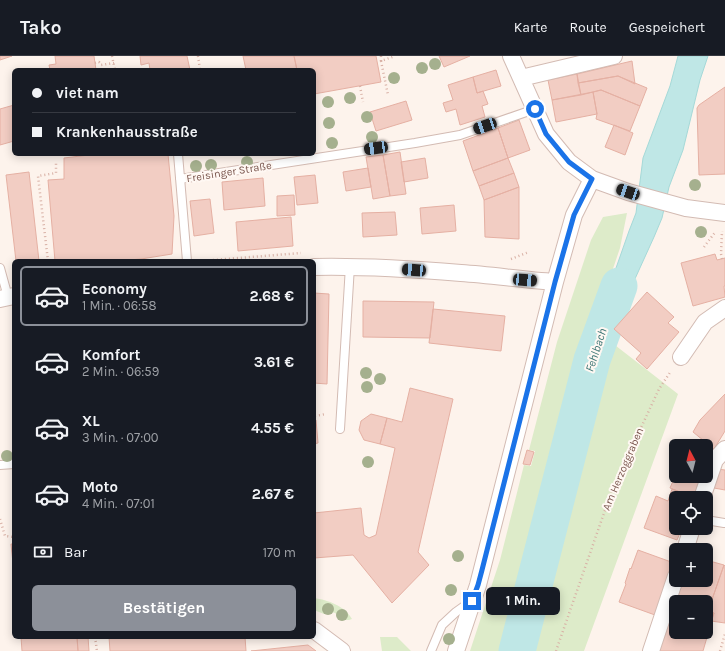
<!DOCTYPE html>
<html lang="de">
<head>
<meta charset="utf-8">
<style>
  :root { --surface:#171b24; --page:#242831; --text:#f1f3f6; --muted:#9ea1a6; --line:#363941; --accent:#8c9099 }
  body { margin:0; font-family:Karla,sans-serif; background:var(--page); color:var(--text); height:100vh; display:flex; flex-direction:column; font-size:15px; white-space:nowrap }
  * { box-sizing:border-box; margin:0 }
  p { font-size:13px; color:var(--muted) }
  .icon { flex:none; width:22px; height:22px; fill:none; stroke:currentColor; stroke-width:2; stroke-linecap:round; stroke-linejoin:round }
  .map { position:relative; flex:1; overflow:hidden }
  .sheet { position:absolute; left:12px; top:203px; width:304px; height:380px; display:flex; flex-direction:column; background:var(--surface); border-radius:6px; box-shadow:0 2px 10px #0003 }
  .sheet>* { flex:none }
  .guide { position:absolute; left:12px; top:12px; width:304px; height:88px; border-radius:6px; box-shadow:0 2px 10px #0003; display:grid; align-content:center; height:88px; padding:0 20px; background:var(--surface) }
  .needle { width:26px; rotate:353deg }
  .controls { position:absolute; left:669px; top:383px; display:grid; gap:8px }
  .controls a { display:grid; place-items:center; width:44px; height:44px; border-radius:6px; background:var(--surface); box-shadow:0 2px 10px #0003; font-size:20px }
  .end { position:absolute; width:18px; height:18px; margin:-9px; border:5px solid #1a73e8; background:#fff; box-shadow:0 0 0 2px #fff }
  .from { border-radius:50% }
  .bubble { position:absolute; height:28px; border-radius:6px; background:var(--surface); box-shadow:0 2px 10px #0003; font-size:13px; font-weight:700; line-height:28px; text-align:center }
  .car { position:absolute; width:12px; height:24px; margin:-12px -6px; border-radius:5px; box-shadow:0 0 3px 1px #0007; background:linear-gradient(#222 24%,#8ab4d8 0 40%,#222 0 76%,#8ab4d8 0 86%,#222 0) }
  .guide b { display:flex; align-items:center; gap:14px; height:38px; font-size:15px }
  .guide b+b { border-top:1px solid var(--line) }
  .guide i { width:10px; height:10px; background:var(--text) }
  ul { padding:7px 0 0; list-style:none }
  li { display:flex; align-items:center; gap:12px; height:60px; margin:0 8px 6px; padding:0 12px; border:2px solid transparent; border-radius:6px }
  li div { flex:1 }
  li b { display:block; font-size:15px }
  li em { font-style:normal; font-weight:700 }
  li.active { border-color:var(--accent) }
  li>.icon { width:36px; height:36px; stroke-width:1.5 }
  .pay { display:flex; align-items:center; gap:10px; height:44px; padding:0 20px; font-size:15px }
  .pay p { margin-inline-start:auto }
  .action { display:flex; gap:8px; margin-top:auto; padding:8px 20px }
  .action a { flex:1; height:46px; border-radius:6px; background:var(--accent); color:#fff; font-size:16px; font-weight:700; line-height:46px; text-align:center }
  header { display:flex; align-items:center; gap:24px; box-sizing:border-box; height:56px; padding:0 20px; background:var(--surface); border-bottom:1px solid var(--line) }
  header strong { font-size:19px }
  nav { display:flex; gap:22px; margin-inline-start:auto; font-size:14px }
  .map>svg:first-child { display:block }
  .green { fill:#ddebc9 }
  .water { fill:#bfe7e6; stroke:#a5d9d8 }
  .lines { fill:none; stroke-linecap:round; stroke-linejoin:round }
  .river { stroke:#bfe7e6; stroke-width:37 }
  .building { fill:#f2cdc3; stroke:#e5b0a3 }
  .lane-casing { stroke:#d3bbb3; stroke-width:10 }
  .street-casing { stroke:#d3bbb3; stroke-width:18 }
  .path { stroke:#d8b0a5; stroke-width:2.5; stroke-dasharray:1 3; stroke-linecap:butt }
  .lane { stroke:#fff; stroke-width:8 }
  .street { stroke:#fff; stroke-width:16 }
  .tree { fill:#a5b08e }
  .route { stroke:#1a73e8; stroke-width:5 }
  .labels { text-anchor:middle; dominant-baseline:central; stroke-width:4; stroke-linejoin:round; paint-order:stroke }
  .street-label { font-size:11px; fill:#79554d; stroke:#fff8f3 }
  .water-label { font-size:12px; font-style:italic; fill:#3d7675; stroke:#fff8f3 }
</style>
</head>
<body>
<header>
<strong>Tako</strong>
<nav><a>Karte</a><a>Route</a><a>Gespeichert</a></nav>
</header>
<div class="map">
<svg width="725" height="595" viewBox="0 0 725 595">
  <rect width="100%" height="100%" fill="#fdf3ec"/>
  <path class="green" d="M627,157L620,192L593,272L620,293L678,338L584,595H470L500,504L524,409L531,410L535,395L529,394L557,286L591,184L603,161Z
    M314,542C328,544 345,550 352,563L349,564H344C336,557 334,554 324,558L314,554Z
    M380,581H397L411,595H382Z"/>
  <path class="water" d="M678,0H708L700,24L683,94L669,131L662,162L654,181L609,280L595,272L629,175L636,157L643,102L670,30Z"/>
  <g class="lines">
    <path class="river" d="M517,595L592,304L619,230"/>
  </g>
  <path class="building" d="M0,0H12L0,4Z
    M55,0H94L96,14H50L49,9L56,8Z
    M140,0H187L190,14H150L149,7L141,9Z
    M243,0H294L297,14H246Z
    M294,0H376L381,26L314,38V14H297Z
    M439,0H470L444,11Z
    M632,5L635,28L618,20L578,27L577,18Z
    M496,14L501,30L477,37L473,21Z
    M577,18L581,39L552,44L548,24Z
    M618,20L647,32L640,50L601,34L581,39L578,27Z
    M473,21L477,37L483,35L488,48L482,50L485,61L460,69L456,53L446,56L443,47L453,44L448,29Z
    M725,31V118L699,119L697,52L699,49Z
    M601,34L640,50L630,75L596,63L597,58L593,36Z
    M593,36L597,58L556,66L552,44Z
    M406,45L412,64L376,75L370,56Z
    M14,49V85L0,89V53Z
    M519,64L530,94L508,102L498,72Z
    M614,69L633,77L625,99L605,91Z
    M498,72L508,102L473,115L463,85Z
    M400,96L406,138L390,140L383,99Z
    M97,98H168L174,160L172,198L141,203L116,205H55L48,124L64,123V102Z
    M383,99L390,140L373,143L366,101Z
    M425,102L428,122L404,126L401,106Z
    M508,102L514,117L479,130L473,115Z
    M368,112L371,131L346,135L343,116Z
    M29,116L39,205H16L6,119Z
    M514,117L519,131L484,144L479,130Z
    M315,119L318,147L297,149L294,121Z
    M263,122L265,150L224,154L222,126Z
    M519,131V183L485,181L484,144Z
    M294,139L295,159L277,160V140Z
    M210,143L214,177L194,180L190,145Z
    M454,149L456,175L422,178L420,152Z
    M395,156L397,179L363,181L362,157Z
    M291,161L293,190L238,195L236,166Z
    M715,198L717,204L725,202V230H724L725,241L693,250L681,207Z
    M647,236L674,261L668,267L679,276L647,313L636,303L641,297L614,273Z
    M314,237L329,238L327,328L314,327Z
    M363,245L434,246L430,282L363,281Z
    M433,253L505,260L501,295L429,287Z
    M410,332L453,343L418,496L429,509L392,547L353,499L314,502V457L361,452L364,479L369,482L376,479L395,392L380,388L387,362L402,366Z
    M725,338V375L714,393L693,376L700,364Z
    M371,358L387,362L380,388L364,384L359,374L361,365Z
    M314,364H316L318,387L314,388Z
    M527,394L534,396L530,409L523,408Z
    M717,413L725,414V434L714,432Z
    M676,418V420H703L695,442L670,432Z
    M672,433L680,436L678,440L683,442H676V472H682L677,484L644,472L656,440L668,445Z
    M11,488H14V517Z
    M638,494L674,507L655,559L619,546L626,528L625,527L630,512L631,513Z
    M706,504L724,509L708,555H706V546H676V549L672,548L681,524H706Z
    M724,509L725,510V567L711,565L714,557L708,555Z
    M672,548L676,549V576H706V555L714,557L703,595H658Z
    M21,581H77L78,595H22Z
    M77,581H88L89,595H78Z
    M109,581H245L246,595H110Z
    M308,589L316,595H251Z"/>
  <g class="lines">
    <g class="lane-casing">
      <path id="lane" d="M178,98L187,205
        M180,123L415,87L460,79L535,53
        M0,212L8,241
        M340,373L350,210
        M0,409L14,408
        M706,464L724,467
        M431,595L442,569L456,556L470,546"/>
    </g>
    <g class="street-casing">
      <path id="street" d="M511,0L546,78L569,106L592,123L628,136L686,152L725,157
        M521,22L614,0
        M314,211C363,210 412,213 461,217C492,219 523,224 555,226
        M0,243L14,240
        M681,301L705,266L725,252
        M702,442L715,404L725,393
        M685,494L692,472
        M314,574L342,595
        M456,595L478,529L555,226L572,166L574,159L592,123
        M651,595L676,520"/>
    </g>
    <path class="path" d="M112,0L115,14
      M198,0L200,14
      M381,0V5L395,0
      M381,5L388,39
      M95,7L99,6L101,9L114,7
      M360,30L363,46
      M704,191L716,175
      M511,203L529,196
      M722,203L721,198L722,175
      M48,205L38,120L56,117V105
      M201,205L301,197
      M315,360L326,358
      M0,463L5,480L14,481
      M95,581L97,595
      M556,595L612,434L659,333L671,315
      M720,595L725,578"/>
    <use href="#lane" class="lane"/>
    <use href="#street" class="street"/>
  </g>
  <g class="tree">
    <circle cx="435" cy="8" r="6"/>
    <circle cx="422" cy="12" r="6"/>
    <circle cx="394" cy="22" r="6"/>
    <circle cx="350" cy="42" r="6"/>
    <circle cx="328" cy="46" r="6"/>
    <circle cx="367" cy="61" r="6"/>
    <circle cx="329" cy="67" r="6"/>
    <circle cx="372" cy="81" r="6"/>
    <circle cx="332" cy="87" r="6"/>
    <circle cx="247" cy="106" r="6"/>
    <circle cx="211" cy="109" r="6"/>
    <circle cx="196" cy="110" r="6"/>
    <circle cx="695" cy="129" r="6"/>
    <circle cx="701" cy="176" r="6"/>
    <circle cx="366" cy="317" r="6"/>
    <circle cx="380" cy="323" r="6"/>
    <circle cx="367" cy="331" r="6"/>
    <circle cx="7" cy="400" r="6"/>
    <circle cx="368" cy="406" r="6"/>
    <circle cx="458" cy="500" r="6"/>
    <circle cx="451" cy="534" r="6"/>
    <circle cx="328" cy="553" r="6"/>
    <circle cx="342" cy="559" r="6"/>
    <circle cx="449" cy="583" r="6"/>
  </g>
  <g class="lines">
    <path class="route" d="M472,545L478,529L482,514L555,226L574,159L592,123L569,106L546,78L535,53"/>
  </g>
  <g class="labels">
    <g class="street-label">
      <text transform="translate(229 116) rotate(-9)">Freisinger Straße</text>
      <text transform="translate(623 413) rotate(-67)">Am Herzoggraben</text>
    </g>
    <g class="water-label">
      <text transform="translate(596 294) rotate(-72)">Fehlbach</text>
    </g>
  </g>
</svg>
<div class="controls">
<a><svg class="needle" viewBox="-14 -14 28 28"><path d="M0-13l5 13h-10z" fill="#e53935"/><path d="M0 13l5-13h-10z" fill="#9ea1a6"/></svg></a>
<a><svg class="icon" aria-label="locate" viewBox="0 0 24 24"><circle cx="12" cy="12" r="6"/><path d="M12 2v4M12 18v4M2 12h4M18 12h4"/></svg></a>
<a>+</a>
<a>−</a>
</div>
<i class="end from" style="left:535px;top:53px"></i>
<i class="end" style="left:472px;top:545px"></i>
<div class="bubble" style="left:486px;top:531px;width:74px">1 Min.</div>
<i class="car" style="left:485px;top:70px;rotate:251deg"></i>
<i class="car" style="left:376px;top:92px;rotate:262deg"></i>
<i class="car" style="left:628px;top:136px;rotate:289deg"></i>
<i class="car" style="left:414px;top:214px;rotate:274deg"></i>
<i class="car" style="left:525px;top:224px;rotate:94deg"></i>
<div class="guide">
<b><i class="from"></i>viet nam</b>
<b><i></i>Krankenhausstraße</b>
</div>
<section class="sheet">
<ul>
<li class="active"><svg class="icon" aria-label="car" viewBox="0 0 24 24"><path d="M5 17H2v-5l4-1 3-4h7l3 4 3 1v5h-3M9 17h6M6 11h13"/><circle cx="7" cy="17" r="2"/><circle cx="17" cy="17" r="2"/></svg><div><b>Economy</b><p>1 Min. · 06:58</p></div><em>2.68 €</em></li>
<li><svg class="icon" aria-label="car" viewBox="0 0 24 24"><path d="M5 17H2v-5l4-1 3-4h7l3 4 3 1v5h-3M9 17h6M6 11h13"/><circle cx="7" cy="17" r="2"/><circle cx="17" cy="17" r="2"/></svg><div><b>Komfort</b><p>2 Min. · 06:59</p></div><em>3.61 €</em></li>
<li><svg class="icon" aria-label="car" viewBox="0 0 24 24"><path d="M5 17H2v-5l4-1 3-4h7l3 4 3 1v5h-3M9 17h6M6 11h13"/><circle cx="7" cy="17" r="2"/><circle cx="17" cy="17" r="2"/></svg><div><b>XL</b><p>3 Min. · 07:00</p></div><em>4.55 €</em></li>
<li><svg class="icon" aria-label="car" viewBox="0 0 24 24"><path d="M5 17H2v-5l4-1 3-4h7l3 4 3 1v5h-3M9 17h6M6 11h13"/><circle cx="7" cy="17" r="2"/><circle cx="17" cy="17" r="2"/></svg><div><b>Moto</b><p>4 Min. · 07:01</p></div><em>2.67 €</em></li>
</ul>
<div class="pay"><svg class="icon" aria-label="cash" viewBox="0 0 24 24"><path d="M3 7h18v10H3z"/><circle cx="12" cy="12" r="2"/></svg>Bar<p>170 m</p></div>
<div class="action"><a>Bestätigen</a></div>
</section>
</div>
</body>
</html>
